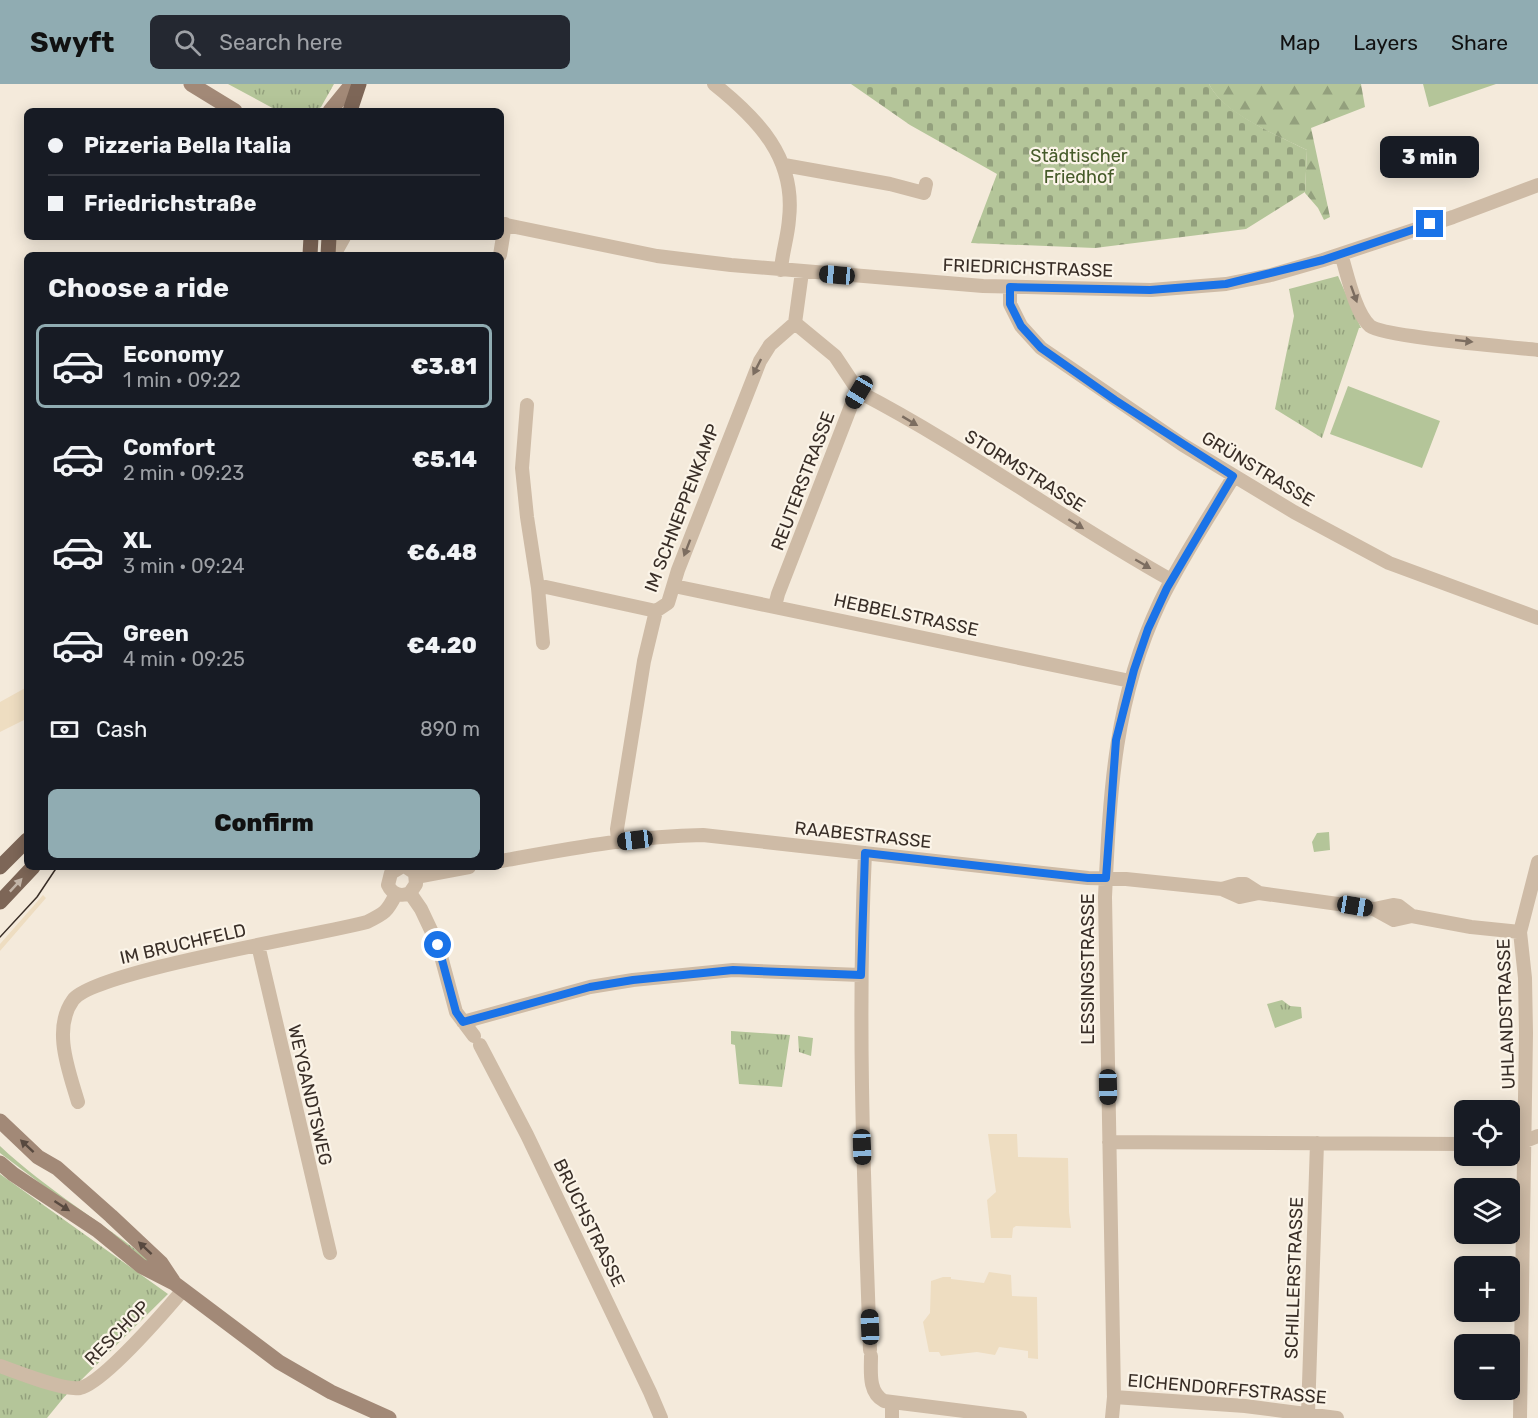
<!DOCTYPE html>
<html lang="en">
<head>
<meta charset="utf-8">
<style>
  :root { --surface:#171b24; --page:#242831; --text:#f1f3f6; --muted:#9ea1a6; --line:#363941; --accent:#90acb2 }
  body { margin:0; font-family:Rubik,sans-serif; background:var(--page); color:var(--text); height:100vh; display:flex; flex-direction:column; font-size:22px; white-space:nowrap }
  * { box-sizing:border-box; margin:0 }
  p { font-size:20px; color:var(--muted) }
  .icon { flex:none; width:33px; height:33px; fill:none; stroke:currentColor; stroke-width:2; stroke-linecap:round; stroke-linejoin:round }
  .map { position:relative; flex:1; overflow:hidden }
  .sheet { position:absolute; left:24px; top:168px; width:480px; height:618px; display:flex; flex-direction:column; background:var(--surface); border-radius:9px; box-shadow:0 3px 15px #0003 }
  .sheet>* { flex:none }
  .hud { position:absolute; left:24px; top:24px; width:480px; height:132px; border-radius:9px; box-shadow:0 3px 15px #0003; display:grid; align-content:center; height:132px; padding:0 24px; background:var(--surface) }
  .tools { position:absolute; left:1454px; top:1016px; display:grid; gap:12px }
  .tools a { display:grid; place-items:center; width:66px; height:66px; border-radius:9px; background:var(--surface); box-shadow:0 3px 15px #0003; font-size:30px }
  .end { position:absolute; width:27px; height:27px; margin:-14px; border:8px solid #1a73e8; background:#fff; box-shadow:0 0 0 3px #fff }
  .from { border-radius:50% }
  .bubble { position:absolute; height:42px; border-radius:9px; background:var(--surface); box-shadow:0 3px 15px #0003; font-size:20px; font-weight:800; line-height:42px; text-align:center }
  .car { position:absolute; width:18px; height:36px; margin:-18px -9px; border-radius:8px; box-shadow:0 0 4px 2px #0007; background:linear-gradient(#222 24%,#8ab4d8 0 40%,#222 0 76%,#8ab4d8 0 86%,#222 0) }
  .hud b { display:flex; align-items:center; gap:21px; height:57px; font-size:22px }
  .hud b+b { border-top:2px solid var(--line) }
  .hud i { width:15px; height:15px; background:var(--text) }
  ul { padding:0; list-style:none }
  li { display:flex; align-items:center; gap:18px; height:84px; margin:0 12px 9px; padding:0 12px; border:3px solid transparent; border-radius:9px }
  li div { flex:1 }
  li b { display:block; font-size:22px }
  li em { font-style:normal; font-weight:800 }
  li.active { border-color:var(--accent) }
  li>.icon { width:54px; height:54px; stroke-width:1.5 }
  h2 { padding:0 24px; font-size:27px; line-height:72px }
  .pay { display:flex; align-items:center; gap:15px; height:66px; padding:0 24px; font-size:22px }
  .pay p { margin-inline-start:auto }
  .button { display:flex; gap:12px; margin-top:auto; padding:12px 24px }
  .button a { flex:1; height:69px; border-radius:9px; background:var(--accent); color:#111; font-size:24px; font-weight:800; line-height:69px; text-align:center }
  header { display:flex; align-items:center; gap:36px; box-sizing:border-box; height:84px; padding:0 30px; background:var(--accent); color:#111 }
  header strong { font-size:28px }
  nav { display:flex; gap:33px; margin-inline-start:auto; font-size:21px }
  .search { width:420px; height:54px; background:var(--page); display:flex; align-items:center; gap:15px; box-sizing:border-box; padding:0 21px; border-radius:9px; color:var(--muted); font-size:22px }
  .map>svg:first-child { display:block }
  .grass { fill:url(#grass-tufts) }
  .forest { fill:url(#forest-firs) }
  .cemetery { fill:url(#cemetery-stones) }
  .pitch { fill:#b4c599 }
  .plaza { fill:#eeddc1 }
  .lines { fill:none; stroke-linecap:round; stroke-linejoin:round }
  .street { stroke:#cebba6; stroke-width:14 }
  .secondary { stroke:#a28977; stroke-width:15 }
  .primary { stroke:#7d6657; stroke-width:15 }
  .tram { stroke:#392e27; stroke-width:1.5 }
  .oneway { fill:#7c6d60 }
  .oneway2 { fill:#c2b4a7 }
  .oneway3 { fill:#58493f }
  .route { stroke:#1a73e8; stroke-width:8 }
  .labels { text-anchor:middle; dominant-baseline:central; stroke-width:4.5; stroke-linejoin:round; paint-order:stroke }
  .park-label { font-size:18px; fill:#455a29; stroke:#fbf4e8 }
  .street-label { font-size:18px; fill:#392e27; stroke:#fbf4e8 }
</style>
</head>
<body>
<header>
<strong>Swyft</strong>
<div class="search"><svg class="icon" aria-label="search" viewBox="0 0 24 24"><circle cx="10" cy="10" r="6"/><path d="M15 15l6 6"/></svg>Search here</div>
<nav><a>Map</a><a>Layers</a><a>Share</a></nav>
</header>
<div class="map">
<svg width="1538" height="1334" viewBox="0 0 1538 1334">
  <defs>
    <pattern id="grass-tufts" width="24" height="20" patternUnits="userSpaceOnUse" patternTransform="scale(1.5)"><rect width="24" height="20" fill="#b4c599"/><path d="M3 7l-1-3M5 7V3M7 7l1-3M15 17l-1-3M17 17v-4M19 17l1-3" fill="none" stroke="#93a07d"/></pattern>
    <pattern id="forest-firs" width="22" height="20" patternUnits="userSpaceOnUse" patternTransform="scale(1.5)"><rect width="22" height="20" fill="#b4c599"/><path d="M5 1l3.5 6h-7zM16 11l3.5 6h-7z" fill="#93a07d"/></pattern>
    <pattern id="cemetery-stones" width="16" height="16" patternUnits="userSpaceOnUse" patternTransform="scale(1.5)"><rect width="16" height="16" fill="#b4c599"/><path d="M2 7V4a2 2 0 0 1 4 0v3zM10 15v-3a2 2 0 0 1 4 0v3z" fill="#93a07d"/></pattern>
  </defs>
  <rect width="100%" height="100%" fill="#f4eadb"/>
  <path class="grass" d="M228,0H334L321,23L314,27H278Z
    M1338,192L1361,244H1359L1322,354L1275,325L1294,232L1289,205Z
    M1329,748L1330,766L1314,768L1312,758L1317,749Z
    M1282,916L1290,922L1301,923L1302,934L1275,944L1267,920Z
    M731,947L790,951L782,1003L739,1000L735,961L731,960Z
    M798,952L813,954L811,972L799,968Z
    M0,1062C47,1106 103,1139 153,1179L150,1182L4,1072L0,1069Z
    M0,1090L168,1210L65,1312L47,1334H0Z"/>
  <path class="forest" d="M1209,0H1361L1365,23L1311,44L1330,133L1324,136L1318,124L1305,109L1307,66C1279,52 1223,30 1209,0Z"/>
  <path class="cemetery" d="M851,0H1209C1223,29 1279,52 1307,66L1305,108L1246,145L1095,164L971,159L997,90L910,41Z"/>
  <path class="pitch" d="M1423,0H1496L1429,23Z
    M1348,302L1440,337L1422,384L1330,350Z"/>
  <path class="plaza" d="M27,603V626L24,636L0,648V618Z
    M43,811L46,814L0,867V860Z
    M988,1050H1017L1018,1073L1068,1074L1069,1128L1071,1144L1016,1142L1013,1144L1012,1154H991L987,1116L996,1108Z
    M989,1188L1011,1191L1012,1212L1037,1213L1038,1275L1028,1274V1267L999,1263L995,1271L977,1268L941,1272L939,1268H929L923,1238L930,1229L931,1197L943,1193H951V1195L984,1199Z"/>
  <g class="lines">
    <path class="street" d="M714,0C758,35 796,74 789,135C788,152 782,169 781,186
      M784,81L890,100L924,109L926,100
      M501,140L657,172L731,181L983,202L1151,206L1226,200L1271,191L1323,176L1453,133L1538,101
      M1341,170C1347,189 1355,229 1370,242C1384,253 1512,263 1538,266
      M334,171L344,153
      M500,171L505,140
      M1010,203V220L1021,242L1041,264L1183,361L1294,428L1389,479L1538,534
      M859,308C967,364 1065,437 1171,496
      M527,321L522,384L527,433L538,504L546,503L656,527
      M674,502L1130,597
      M538,504L543,559
      M775,522L778,510L851,322L859,308L835,272L795,239
      M618,758L617,745L644,577L656,527L668,519L678,486L760,277L770,261L795,239L802,188
      M865,769C857,935 864,1101 870,1266
      M501,777C568,765 635,752 703,751L1088,794L1126,795L1222,805L1239,800H1245L1259,809L1374,825L1393,821L1399,822L1412,832
      M401,783L391,789L388,801C392,810 401,813 410,809L416,800L415,789L406,783
      M416,793L469,783
      M1222,805L1240,813L1259,809
      M410,809L421,825L438,861L456,928L474,952
      M1374,825L1394,836L1412,832L1471,843L1520,848
      M258,861L330,1169
      M463,938L590,903L633,896L733,886L861,891
      M480,961L527,1051L650,1308L661,1334
      M78,1018C69,987 52,945 73,916C94,887 319,851 367,838C385,829 387,828 396,810
      M1109,1058L1464,1060
      M1509,1061H1515L1538,1052
      M871,1272C871,1288 868,1308 884,1317L1020,1334
      M0,1282C18,1288 63,1307 80,1304C103,1299 166,1226 183,1206
      M1114,1313L1245,1322L1337,1334
      M1308,1330L1317,1059
      M892,1334V1319
      M1112,1334L1114,1313L1105,813C1110,708 1114,615 1160,518C1181,475 1209,433 1234,392
      M1520,1334L1526,949L1525,894L1520,848L1538,778"/>
    <path class="secondary" d="M191,0L235,27
      M330,27L352,0
      M0,1037L38,1073L57,1084L111,1132L161,1179L173,1197
      M0,1079L13,1090L97,1146L141,1182L174,1199L279,1278L331,1308L389,1334"/>
    <path class="primary" d="M350,27L359,0
      M310,171L311,153
      M328,171L329,153
      M0,783L27,756
      M0,818L33,783"/>
    <path class="tram" d="M0,853L37,813L57,783"/>
  </g>
  <defs><path id="oneway-solid" d="M-6-.8H1V-3.2L6.5 0L1 3.2V.8H-6Z" transform="scale(1.5)"/></defs>
  <g class="oneway">
    <use href="#oneway-solid" transform="translate(1354 210) rotate(70)"/>
    <use href="#oneway-solid" transform="translate(1464 257) rotate(6)"/>
    <use href="#oneway-solid" transform="translate(757 283) rotate(117)"/>
    <use href="#oneway-solid" transform="translate(910 337) rotate(31)"/>
    <use href="#oneway-solid" transform="translate(1076 440) rotate(32)"/>
    <use href="#oneway-solid" transform="translate(687 464) rotate(111)"/>
    <use href="#oneway-solid" transform="translate(1143 480) rotate(30)"/>
  </g>
  <use class="oneway2" href="#oneway-solid" transform="translate(16 801) rotate(-47)"/>
  <g class="oneway3">
    <use href="#oneway-solid" transform="translate(27 1062) rotate(-137)"/>
    <use href="#oneway-solid" transform="translate(62 1122) rotate(33)"/>
    <use href="#oneway-solid" transform="translate(145 1164) rotate(-137)"/>
  </g>
  <g class="lines">
    <path class="route" d="M438,861L456,928L463,938L590,903L633,896L733,886L861,891L865,769L1088,794H1106L1116,656L1134,586L1148,545L1167,504L1233,392L1115,316L1041,264L1021,242L1010,220V203L1150,206L1226,200L1323,176L1430,140"/>
  </g>
  <g class="labels">
    <g class="park-label">
      <text x="1079" y="72">Städtischer<tspan x="1079" dy="21">Friedhof</tspan></text>
    </g>
    <g class="street-label">
      <text transform="translate(1028 184) rotate(2)">FRIEDRICHSTRASSE</text>
      <text transform="translate(1258 385) rotate(31)">GRÜNSTRASSE</text>
      <text transform="translate(1025 387) rotate(32)">STORMSTRASSE</text>
      <text transform="translate(803 397) rotate(-69)">REUTERSTRASSE</text>
      <text transform="translate(682 424) rotate(-69)">IM SCHNEPPENKAMP</text>
      <text transform="translate(906 531) rotate(12)">HEBBELSTRASSE</text>
      <text transform="translate(863 751) rotate(6)">RAABESTRASSE</text>
      <text transform="translate(183 860) rotate(-13)">IM BRUCHFELD</text>
      <text transform="translate(1088 885) rotate(-90)">LESSINGSTRASSE</text>
      <text transform="translate(1506 930) rotate(-92)">UHLANDSTRASSE</text>
      <text transform="translate(310 1011) rotate(77)">WEYGANDTSWEG</text>
      <text transform="translate(589 1139) rotate(64)">BRUCHSTRASSE</text>
      <text transform="translate(1294 1194) rotate(-88)">SCHILLERSTRASSE</text>
      <text transform="translate(117 1249) rotate(-45)">RESCHOP</text>
      <text transform="translate(1227 1305) rotate(5)">EICHENDORFFSTRASSE</text>
    </g>
  </g>
</svg>
<div class="tools">
<a><svg class="icon" aria-label="locate" viewBox="0 0 24 24"><circle cx="12" cy="12" r="6"/><path d="M12 2v4M12 18v4M2 12h4M18 12h4"/></svg></a>
<a><svg class="icon" aria-label="layers" viewBox="0 0 24 24"><path d="M12 4l9 5-9 5-9-5zM3 14l9 5 9-5"/></svg></a>
<a>+</a>
<a>−</a>
</div>
<i class="end from" style="left:438px;top:861px"></i>
<i class="end" style="left:1430px;top:140px"></i>
<div class="bubble" style="left:1380px;top:52px;width:99px">3 min</div>
<i class="car" style="left:837px;top:191px;rotate:275deg"></i>
<i class="car" style="left:859px;top:308px;rotate:211deg"></i>
<i class="car" style="left:635px;top:756px;rotate:263deg"></i>
<i class="car" style="left:1355px;top:822px;rotate:99deg"></i>
<i class="car" style="left:1108px;top:1003px;rotate:179deg"></i>
<i class="car" style="left:862px;top:1063px;rotate:178deg"></i>
<i class="car" style="left:870px;top:1243px;rotate:358deg"></i>
<div class="hud">
<b><i class="from"></i>Pizzeria Bella Italia</b>
<b><i></i>Friedrichstraße</b>
</div>
<section class="sheet">
<h2>Choose a ride</h2>
<ul>
<li class="active"><svg class="icon" aria-label="car" viewBox="0 0 24 24"><path d="M5 17H2v-5l4-1 3-4h7l3 4 3 1v5h-3M9 17h6M6 11h13"/><circle cx="7" cy="17" r="2"/><circle cx="17" cy="17" r="2"/></svg><div><b>Economy</b><p>1 min · 09:22</p></div><em>€3.81</em></li>
<li><svg class="icon" aria-label="car" viewBox="0 0 24 24"><path d="M5 17H2v-5l4-1 3-4h7l3 4 3 1v5h-3M9 17h6M6 11h13"/><circle cx="7" cy="17" r="2"/><circle cx="17" cy="17" r="2"/></svg><div><b>Comfort</b><p>2 min · 09:23</p></div><em>€5.14</em></li>
<li><svg class="icon" aria-label="car" viewBox="0 0 24 24"><path d="M5 17H2v-5l4-1 3-4h7l3 4 3 1v5h-3M9 17h6M6 11h13"/><circle cx="7" cy="17" r="2"/><circle cx="17" cy="17" r="2"/></svg><div><b>XL</b><p>3 min · 09:24</p></div><em>€6.48</em></li>
<li><svg class="icon" aria-label="car" viewBox="0 0 24 24"><path d="M5 17H2v-5l4-1 3-4h7l3 4 3 1v5h-3M9 17h6M6 11h13"/><circle cx="7" cy="17" r="2"/><circle cx="17" cy="17" r="2"/></svg><div><b>Green</b><p>4 min · 09:25</p></div><em>€4.20</em></li>
</ul>
<div class="pay"><svg class="icon" aria-label="cash" viewBox="0 0 24 24"><path d="M3 7h18v10H3z"/><circle cx="12" cy="12" r="2"/></svg>Cash<p>890 m</p></div>
<div class="button"><a>Confirm</a></div>
</section>
</div>
</body>
</html>
